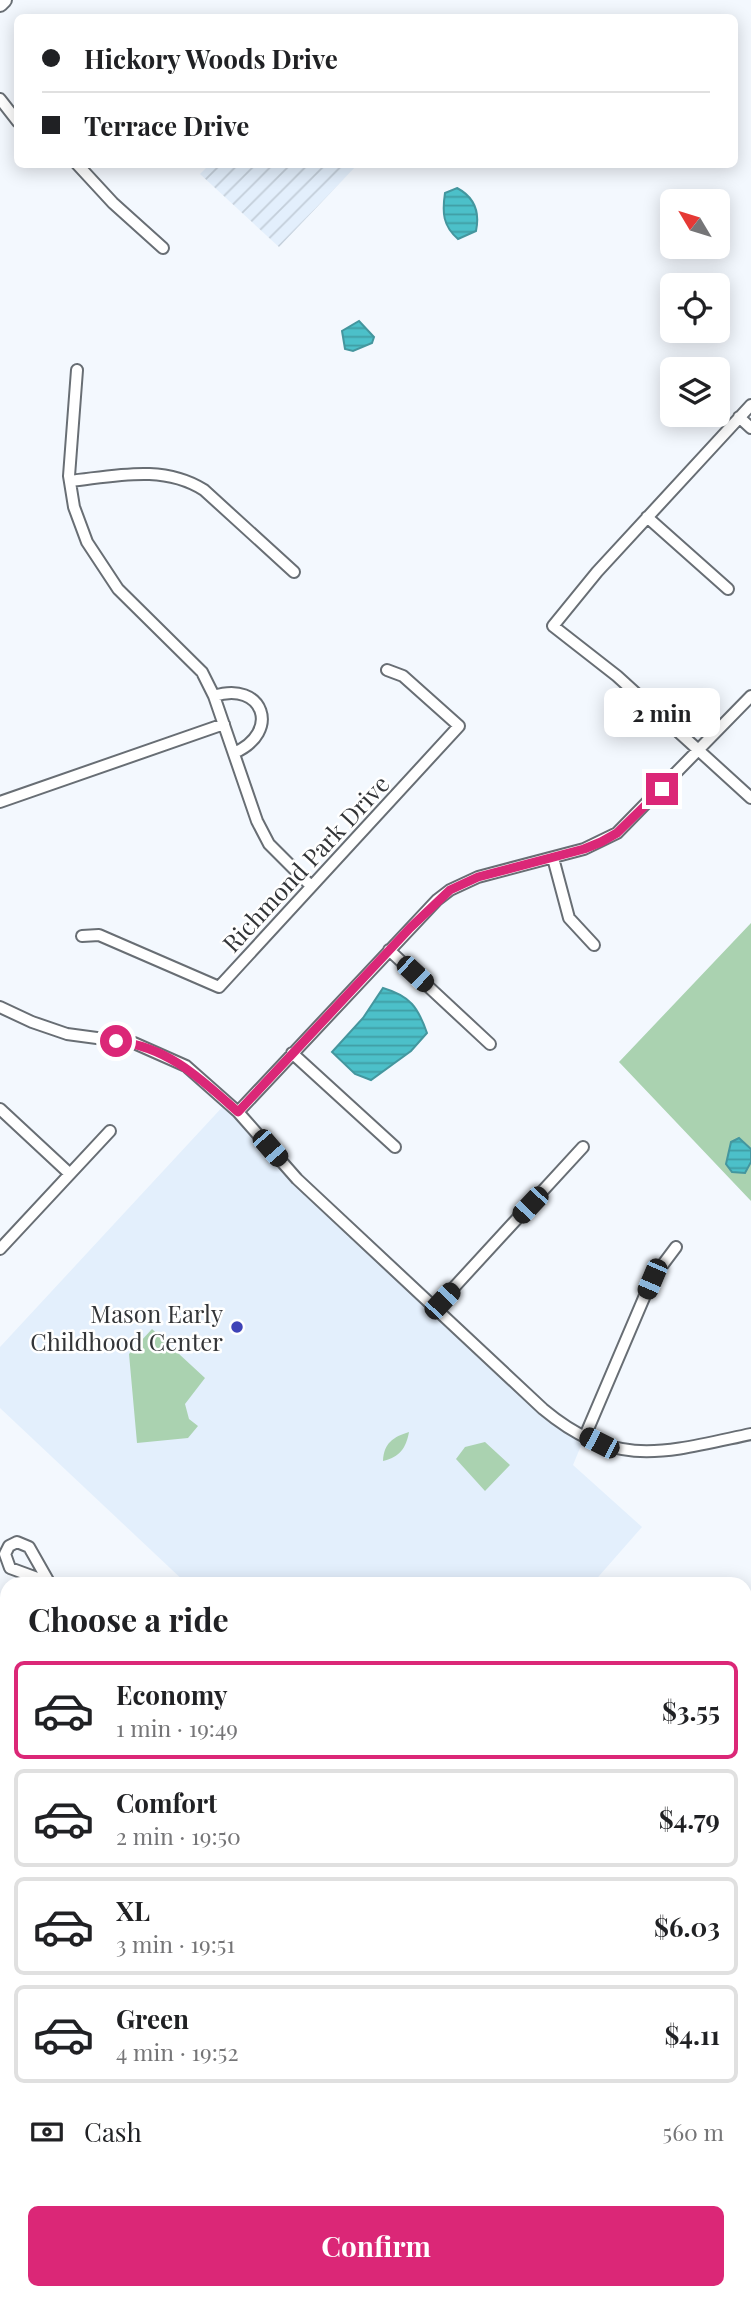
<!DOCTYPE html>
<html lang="en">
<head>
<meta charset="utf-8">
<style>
  :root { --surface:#fff; --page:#f2f2f2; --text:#202124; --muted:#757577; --line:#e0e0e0; --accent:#db2777 }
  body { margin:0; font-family:"Playfair Display",serif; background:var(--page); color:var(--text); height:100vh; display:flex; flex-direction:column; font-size:26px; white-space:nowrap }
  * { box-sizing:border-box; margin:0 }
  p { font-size:23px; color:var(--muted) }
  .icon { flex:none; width:38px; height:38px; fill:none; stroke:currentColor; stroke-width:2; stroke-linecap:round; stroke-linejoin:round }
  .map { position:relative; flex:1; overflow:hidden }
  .panel { position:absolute; left:0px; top:1577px; width:752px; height:723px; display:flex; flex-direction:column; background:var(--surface); border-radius:21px 21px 0 0; box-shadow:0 4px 18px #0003 }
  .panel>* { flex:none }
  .top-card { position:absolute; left:14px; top:14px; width:724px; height:154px; border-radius:10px; box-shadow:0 4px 18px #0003; display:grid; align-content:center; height:154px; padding:0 28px; background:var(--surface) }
  .needle { width:46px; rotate:308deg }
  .fabs { position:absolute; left:660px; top:189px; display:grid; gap:14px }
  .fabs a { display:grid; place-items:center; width:70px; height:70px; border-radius:10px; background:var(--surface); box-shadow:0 4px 18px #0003; font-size:35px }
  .end { position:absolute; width:32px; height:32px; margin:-16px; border:9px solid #db2777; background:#fff; box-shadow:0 0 0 4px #fff }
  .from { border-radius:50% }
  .bubble { position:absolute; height:49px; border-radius:10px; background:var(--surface); box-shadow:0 4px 18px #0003; font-size:23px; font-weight:700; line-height:49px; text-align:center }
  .car { position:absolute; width:21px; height:42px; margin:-21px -10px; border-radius:9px; box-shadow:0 0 5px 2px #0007; background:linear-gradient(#222 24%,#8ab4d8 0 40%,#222 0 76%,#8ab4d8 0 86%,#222 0) }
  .top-card b { display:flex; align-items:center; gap:24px; height:66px; font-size:26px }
  .top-card b+b { border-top:2px solid var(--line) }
  .top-card i { width:18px; height:18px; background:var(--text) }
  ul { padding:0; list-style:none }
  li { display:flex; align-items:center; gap:21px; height:98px; margin:0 14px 10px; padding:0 14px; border:4px solid var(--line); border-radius:10px }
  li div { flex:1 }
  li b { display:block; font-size:26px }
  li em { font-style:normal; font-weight:700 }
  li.selected { border-color:var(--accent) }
  li>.icon { width:63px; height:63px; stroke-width:1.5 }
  h2 { padding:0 28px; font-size:32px; line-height:84px }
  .pay { display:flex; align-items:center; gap:18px; height:77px; padding:0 28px; font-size:26px }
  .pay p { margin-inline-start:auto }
  .cta { display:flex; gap:14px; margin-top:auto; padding:14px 28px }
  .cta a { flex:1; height:80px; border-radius:10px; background:var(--accent); color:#fff; font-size:28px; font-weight:700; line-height:80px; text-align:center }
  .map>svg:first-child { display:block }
  .industrial { fill:url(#industrial-furrows) }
  .built { fill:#e3effc }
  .green { fill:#aad2b0 }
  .water { fill:url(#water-rules); stroke:#44969e; stroke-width:2 }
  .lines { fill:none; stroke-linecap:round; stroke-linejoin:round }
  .minor-casing { stroke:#686e74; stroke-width:14 }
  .major-casing { stroke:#686e74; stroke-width:18 }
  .minor { stroke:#fff; stroke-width:10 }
  .major { stroke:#fff; stroke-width:14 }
  .route { stroke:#db2777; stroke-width:9 }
  .poi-dot { fill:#3f43b7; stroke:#fff; stroke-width:2.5 }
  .labels { text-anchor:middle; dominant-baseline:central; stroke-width:5; stroke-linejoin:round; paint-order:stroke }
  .street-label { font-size:24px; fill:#333538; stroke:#fff }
  .poi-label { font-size:24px; fill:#333538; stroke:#fff; text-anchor:end }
</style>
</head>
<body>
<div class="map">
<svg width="751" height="2298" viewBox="0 0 751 2298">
  <defs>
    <pattern id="industrial-furrows" width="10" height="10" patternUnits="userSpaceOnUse" patternTransform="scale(1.75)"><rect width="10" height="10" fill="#e3effc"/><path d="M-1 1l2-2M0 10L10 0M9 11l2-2" fill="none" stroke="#c3ced9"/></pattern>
    <pattern id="water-rules" width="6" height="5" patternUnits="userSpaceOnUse" patternTransform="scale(1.75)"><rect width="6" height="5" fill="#4cc0c9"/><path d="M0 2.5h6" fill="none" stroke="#409da4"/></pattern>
  </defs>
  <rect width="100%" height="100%" fill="#f3f8fe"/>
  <path class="industrial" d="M210,164H357V165L279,247L200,174Z"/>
  <path class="built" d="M227,1102L285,1166L543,1409L585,1436L573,1465L642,1527L592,1584H187L0,1408V1347Z
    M746,1817L751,1822V2039L746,2045Z"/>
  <path class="green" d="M751,923V1201L619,1062Z
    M152,1329L205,1378L185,1404L189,1419L198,1426L188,1438L137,1443L129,1354Z
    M409,1432C406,1448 400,1457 383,1461C384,1443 393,1437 409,1432Z
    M485,1442L510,1465L485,1491L456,1459L465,1447Z
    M0,1663L7,1670V1900L0,1892Z
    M40,2293V2292L178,2293L177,2298H40Z"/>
  <path class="water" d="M457,188C474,197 480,212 476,231L458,239C443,226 442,213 445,193Z
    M359,321L374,337L372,343L353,351L345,349L342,331Z
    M383,988C410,996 418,1007 427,1033L411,1051L371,1080L355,1074L332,1052L363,1018Z
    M739,1138L751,1149V1162L745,1173L732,1172L726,1164L731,1142Z
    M0,1809L7,1813V1900L0,1892Z"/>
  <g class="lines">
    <g class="minor-casing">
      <path id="minor" d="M0,99L18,122
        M77,164L113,203L163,248
        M77,370L69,476L74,507L87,542L118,589L202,672L214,696L257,821L269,844L311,886
        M751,405L597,572L553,626L617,676L751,798
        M739,417L751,428
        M70,481C116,476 163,464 204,490L294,572
        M647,517L728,589
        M214,696C263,680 282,732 234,753
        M0,802L224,724
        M553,858L569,918L594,945
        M82,936L99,935L219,987L459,726L403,676L387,670
        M389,950L490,1044
        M0,1007L32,1022L67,1034L134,1043L186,1066L238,1112L297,1179L543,1409C616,1470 666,1452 751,1434
        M292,1053L395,1147
        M0,1109L70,1174
        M238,1112L437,900L450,890L478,877L584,849L617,833L751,696
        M0,1249L110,1131
        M435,1308L583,1147
        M585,1436L652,1279L676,1247
        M48,1582L10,1568L5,1554L9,1546L17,1542L29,1547L50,1584
        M746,1719L751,1724
        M277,2292L278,2298
        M462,2292L466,2298
        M476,2292L483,2298"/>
    </g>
    <g class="major-casing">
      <path id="major" d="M0,4L4,0
        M746,2045L751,2039
        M537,2298L541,2292"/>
    </g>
    <use href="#minor" class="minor"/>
    <use href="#major" class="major"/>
  </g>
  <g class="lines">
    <path class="route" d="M116,1041C168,1047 200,1078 238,1112L410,928L450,890L478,877L584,849L601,842L617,833L662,789"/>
  </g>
  <circle class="poi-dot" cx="237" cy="1327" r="7"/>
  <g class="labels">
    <g class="street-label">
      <text transform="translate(305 863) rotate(-47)">Richmond Park Drive</text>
    </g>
    <g class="poi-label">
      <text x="223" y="1313">Mason Early<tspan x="223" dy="28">Childhood Center</tspan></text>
    </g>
  </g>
</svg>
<div class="fabs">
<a><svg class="needle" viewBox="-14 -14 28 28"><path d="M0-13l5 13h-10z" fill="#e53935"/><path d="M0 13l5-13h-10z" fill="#757577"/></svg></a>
<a><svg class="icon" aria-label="locate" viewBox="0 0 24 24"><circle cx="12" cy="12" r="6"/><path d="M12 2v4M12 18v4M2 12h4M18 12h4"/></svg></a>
<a><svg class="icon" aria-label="layers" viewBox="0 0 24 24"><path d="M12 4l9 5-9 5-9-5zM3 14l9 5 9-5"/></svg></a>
</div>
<i class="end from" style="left:116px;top:1041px"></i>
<i class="end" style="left:662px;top:789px"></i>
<div class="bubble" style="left:604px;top:688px;width:116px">2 min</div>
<i class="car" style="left:415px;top:974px;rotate:133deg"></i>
<i class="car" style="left:270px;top:1148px;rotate:139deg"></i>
<i class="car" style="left:530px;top:1205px;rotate:223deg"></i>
<i class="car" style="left:652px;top:1279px;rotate:203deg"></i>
<i class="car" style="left:442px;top:1301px;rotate:43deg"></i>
<i class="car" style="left:599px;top:1443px;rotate:297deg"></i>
<div class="top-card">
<b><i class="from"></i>Hickory Woods Drive</b>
<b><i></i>Terrace Drive</b>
</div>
<section class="panel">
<h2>Choose a ride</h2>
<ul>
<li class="selected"><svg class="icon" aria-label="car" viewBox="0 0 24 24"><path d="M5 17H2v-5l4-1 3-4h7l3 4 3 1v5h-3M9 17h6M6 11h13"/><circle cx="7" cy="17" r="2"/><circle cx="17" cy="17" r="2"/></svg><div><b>Economy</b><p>1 min · 19:49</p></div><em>$3.55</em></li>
<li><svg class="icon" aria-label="car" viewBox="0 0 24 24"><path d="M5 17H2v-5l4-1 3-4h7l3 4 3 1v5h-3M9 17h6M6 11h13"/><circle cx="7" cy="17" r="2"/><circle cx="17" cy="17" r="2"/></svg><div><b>Comfort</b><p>2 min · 19:50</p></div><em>$4.79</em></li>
<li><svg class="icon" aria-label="car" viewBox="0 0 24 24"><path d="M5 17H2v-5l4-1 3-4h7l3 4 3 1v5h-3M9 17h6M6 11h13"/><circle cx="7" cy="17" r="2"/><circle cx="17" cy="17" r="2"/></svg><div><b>XL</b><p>3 min · 19:51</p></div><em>$6.03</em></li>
<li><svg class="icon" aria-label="car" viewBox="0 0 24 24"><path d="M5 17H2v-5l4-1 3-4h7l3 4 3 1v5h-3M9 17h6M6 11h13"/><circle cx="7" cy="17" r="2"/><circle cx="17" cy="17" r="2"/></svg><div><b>Green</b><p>4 min · 19:52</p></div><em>$4.11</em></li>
</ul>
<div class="pay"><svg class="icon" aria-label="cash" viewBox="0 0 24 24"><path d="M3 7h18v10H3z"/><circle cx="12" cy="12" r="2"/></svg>Cash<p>560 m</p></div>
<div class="cta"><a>Confirm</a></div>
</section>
</div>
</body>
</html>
